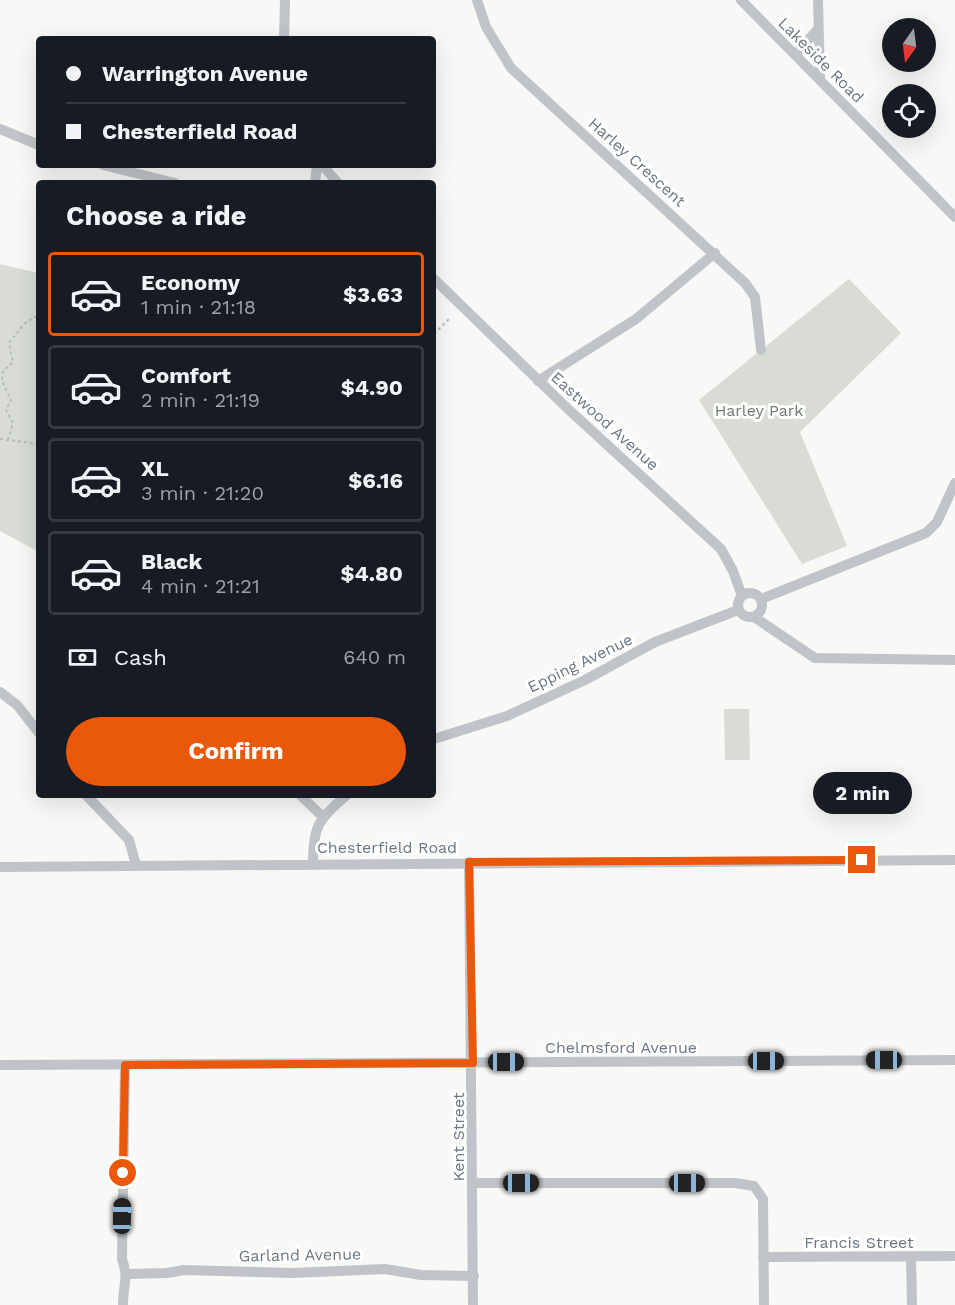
<!DOCTYPE html>
<html lang="en">
<head>
<meta charset="utf-8">
<style>
  :root { --surface:#171b24; --page:#20242c; --text:#f1f3f6; --muted:#9ea1a6; --line:#363941; --accent:#ea580c }
  body { margin:0; font-family:"Work Sans",sans-serif; background:var(--page); color:var(--text); height:100vh; display:flex; flex-direction:column; font-size:22px; white-space:nowrap }
  * { box-sizing:border-box; margin:0 }
  p { font-size:20px; color:var(--muted) }
  .icon { flex:none; width:33px; height:33px; fill:none; stroke:currentColor; stroke-width:2; stroke-linecap:round; stroke-linejoin:round }
  .map { position:relative; flex:1; overflow:hidden }
  .drawer { position:absolute; left:36px; top:180px; width:400px; height:618px; display:flex; flex-direction:column; background:var(--surface); border-radius:6px; box-shadow:0 6px 24px #0002 }
  .drawer>* { flex:none }
  .top-card { position:absolute; left:36px; top:36px; width:400px; height:132px; border-radius:6px; box-shadow:0 6px 24px #0002; display:grid; align-content:center; height:132px; padding:0 30px; background:var(--surface) }
  .needle { width:39px; rotate:194deg }
  .buttons { position:absolute; left:882px; top:18px; display:grid; gap:12px }
  .buttons a { display:grid; place-items:center; width:54px; height:54px; border-radius:50%; background:var(--surface); box-shadow:0 6px 24px #0002; font-size:30px }
  .end { position:absolute; width:27px; height:27px; margin:-14px; border:8px solid #ea580c; background:#fff; box-shadow:0 0 0 3px #fff }
  .from { border-radius:50% }
  .bubble { position:absolute; height:42px; border-radius:21px; background:var(--surface); box-shadow:0 6px 24px #0002; font-size:20px; font-weight:700; line-height:42px; text-align:center }
  .car { position:absolute; width:18px; height:36px; margin:-18px -9px; border-radius:8px; box-shadow:0 0 4px 2px #0007; background:linear-gradient(#222 24%,#8ab4d8 0 40%,#222 0 76%,#8ab4d8 0 86%,#222 0) }
  .top-card b { display:flex; align-items:center; gap:21px; height:57px; font-size:22px }
  .top-card b+b { border-top:2px solid var(--line) }
  .top-card i { width:15px; height:15px; background:var(--text) }
  ul { padding:0; list-style:none }
  li { display:flex; align-items:center; gap:18px; height:84px; margin:0 12px 9px; padding:0 18px; border:3px solid var(--line); border-radius:6px }
  li div { flex:1 }
  li b { display:block; font-size:22px }
  li em { font-style:normal; font-weight:700 }
  li.selected { border-color:var(--accent) }
  li>.icon { width:54px; height:54px; stroke-width:1.5 }
  h2 { padding:0 30px; font-size:27px; line-height:72px }
  .pay { display:flex; align-items:center; gap:15px; height:66px; padding:0 30px; font-size:22px }
  .pay p { margin-inline-start:auto }
  .cta { display:flex; gap:12px; margin-top:auto; padding:12px 30px }
  .cta a { flex:1; height:69px; border-radius:36px; background:var(--accent); color:#fff; font-size:24px; font-weight:700; line-height:69px; text-align:center }
  .map>svg:first-child { display:block }
  .green { fill:#d8dcd5 }
  .lines { fill:none; stroke-linecap:round; stroke-linejoin:round }
  .path { stroke:#b8bbbe; stroke-width:2; stroke-dasharray:3 3; stroke-linecap:butt }
  .minor { stroke:#c0c3c7; stroke-width:10 }
  .route { stroke:#ea580c; stroke-width:8 }
  .labels { text-anchor:middle; dominant-baseline:central; stroke-width:6; stroke-linejoin:round; paint-order:stroke }
  .street-label { font-size:16px; fill:#6b7783; stroke:#fff }
  .park-label { font-size:16px; fill:#6b7b69; stroke:#fff }
</style>
</head>
<body>
<div class="map">
<svg width="955" height="1305" viewBox="0 0 955 1305">
  <rect width="100%" height="100%" fill="#f8f8f6"/>
  <path class="green" d="M0,264L39,273V552L0,531Z
    M849,279L901,333L800,432L847,546L802,564L699,400Z
    M724,709H749L750,760H725Z"/>
  <g class="lines">
    <path class="path" d="M434,334L450,318
      M0,439L39,444
      M8,440L13,423L6,410L11,400L2,381L3,371L13,362L9,343L24,324L34,317L39,318"/>
    <path class="minor" d="M477,0L486,27L511,68L745,283L755,297L761,350
      M741,0L955,217
      M818,0L820,80
      M284,39L285,0
      M795,55L818,29
      M0,129L39,145
      M103,165L175,183
      M322,165L338,183
      M315,183L317,165
      M434,279L568,409L721,549L733,571L742,596
      M538,381L636,319L715,253
      M738 605a12 12 0 1 1 24 0a12 12 0 1 1-24 0Z
      M761,599L926,533L937,522L955,483
      M754,617L815,658L955,660
      M0,692L17,705L39,733
      M434,739L507,716L585,680L655,642L738,610
      M86,795L129,840L136,865
      M300,795L322,816
      M469,862L473,1305
      M313,863C313,825 319,819 347,795
      M0,867L955,860
      M0,1065L955,1060
      M473,1183H735L754,1186L763,1199L764,1305
      M763,1257L955,1256
      M911,1257L912,1305
      M127,1274L167,1273L184,1270L293,1273L385,1269L421,1275L474,1276
      M123,1305C123,1285 129,1278 122,1259L125,1065"/>
  </g>
  <g class="lines">
    <path class="route" d="M123,1173L125,1065L473,1063L469,862L862,860"/>
  </g>
  <g class="labels">
    <g class="street-label">
      <text transform="translate(821 60) rotate(45)">Lakeside Road</text>
      <text transform="translate(637 162) rotate(42)">Harley Crescent</text>
      <text transform="translate(605 421) rotate(42)">Eastwood Avenue</text>
      <text transform="translate(580 663) rotate(-26)">Epping Avenue</text>
      <text x="387" y="847">Chesterfield Road</text>
      <text x="621" y="1047">Chelmsford Avenue</text>
      <text transform="translate(458 1137) rotate(-90)">Kent Street</text>
      <text x="859" y="1242">Francis Street</text>
      <text transform="translate(300 1255) rotate(-1)">Garland Avenue</text>
    </g>
    <g class="park-label">
      <text x="759" y="410">Harley Park</text>
    </g>
  </g>
</svg>
<div class="buttons">
<a><svg class="needle" viewBox="-14 -14 28 28"><path d="M0-13l5 13h-10z" fill="#e53935"/><path d="M0 13l5-13h-10z" fill="#9ea1a6"/></svg></a>
<a><svg class="icon" aria-label="locate" viewBox="0 0 24 24"><circle cx="12" cy="12" r="6"/><path d="M12 2v4M12 18v4M2 12h4M18 12h4"/></svg></a>
</div>
<i class="end from" style="left:123px;top:1173px"></i>
<i class="end" style="left:862px;top:860px"></i>
<div class="bubble" style="left:813px;top:772px;width:99px">2 min</div>
<i class="car" style="left:884px;top:1060px;rotate:270deg"></i>
<i class="car" style="left:766px;top:1061px;rotate:90deg"></i>
<i class="car" style="left:506px;top:1062px;rotate:90deg"></i>
<i class="car" style="left:521px;top:1183px;rotate:90deg"></i>
<i class="car" style="left:687px;top:1183px;rotate:90deg"></i>
<i class="car" style="left:122px;top:1216px;rotate:1deg"></i>
<div class="top-card">
<b><i class="from"></i>Warrington Avenue</b>
<b><i></i>Chesterfield Road</b>
</div>
<section class="drawer">
<h2>Choose a ride</h2>
<ul>
<li class="selected"><svg class="icon" aria-label="car" viewBox="0 0 24 24"><path d="M5 17H2v-5l4-1 3-4h7l3 4 3 1v5h-3M9 17h6M6 11h13"/><circle cx="7" cy="17" r="2"/><circle cx="17" cy="17" r="2"/></svg><div><b>Economy</b><p>1 min · 21:18</p></div><em>$3.63</em></li>
<li><svg class="icon" aria-label="car" viewBox="0 0 24 24"><path d="M5 17H2v-5l4-1 3-4h7l3 4 3 1v5h-3M9 17h6M6 11h13"/><circle cx="7" cy="17" r="2"/><circle cx="17" cy="17" r="2"/></svg><div><b>Comfort</b><p>2 min · 21:19</p></div><em>$4.90</em></li>
<li><svg class="icon" aria-label="car" viewBox="0 0 24 24"><path d="M5 17H2v-5l4-1 3-4h7l3 4 3 1v5h-3M9 17h6M6 11h13"/><circle cx="7" cy="17" r="2"/><circle cx="17" cy="17" r="2"/></svg><div><b>XL</b><p>3 min · 21:20</p></div><em>$6.16</em></li>
<li><svg class="icon" aria-label="car" viewBox="0 0 24 24"><path d="M5 17H2v-5l4-1 3-4h7l3 4 3 1v5h-3M9 17h6M6 11h13"/><circle cx="7" cy="17" r="2"/><circle cx="17" cy="17" r="2"/></svg><div><b>Black</b><p>4 min · 21:21</p></div><em>$4.80</em></li>
</ul>
<div class="pay"><svg class="icon" aria-label="cash" viewBox="0 0 24 24"><path d="M3 7h18v10H3z"/><circle cx="12" cy="12" r="2"/></svg>Cash<p>640 m</p></div>
<div class="cta"><a>Confirm</a></div>
</section>
</div>
</body>
</html>
